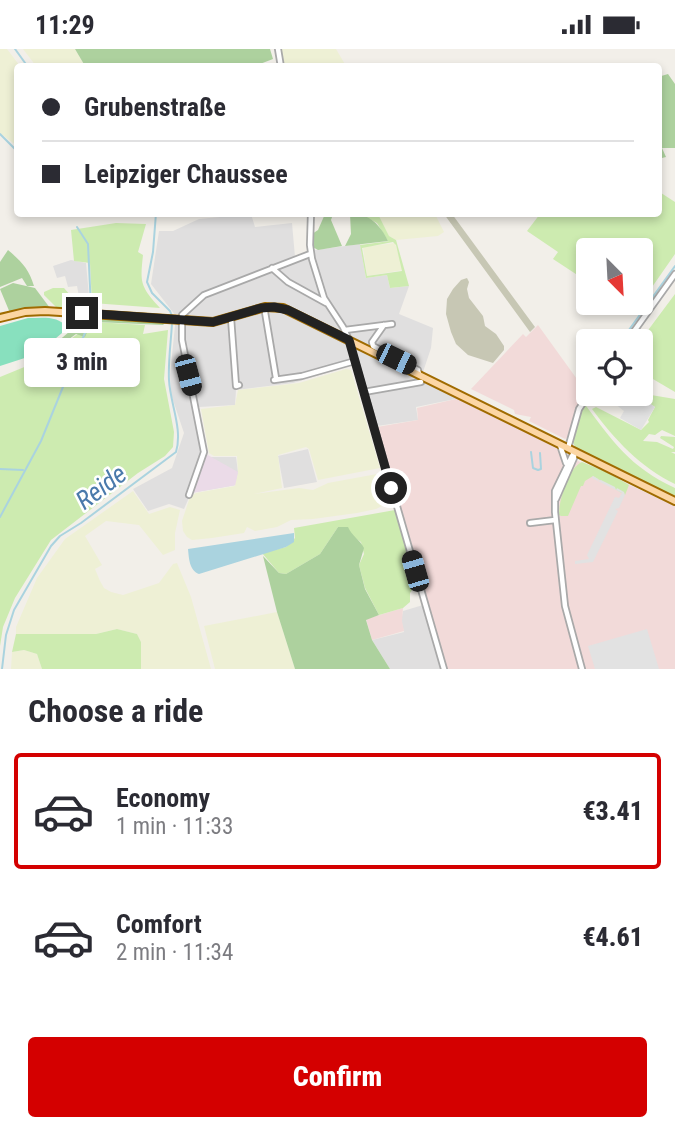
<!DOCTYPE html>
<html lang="en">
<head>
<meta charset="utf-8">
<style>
  :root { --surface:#fff; --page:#f2f2f3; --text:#2b2b33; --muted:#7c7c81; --line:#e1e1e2; --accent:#d40000 }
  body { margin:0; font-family:"Roboto Condensed",sans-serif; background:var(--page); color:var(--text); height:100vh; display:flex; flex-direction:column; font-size:26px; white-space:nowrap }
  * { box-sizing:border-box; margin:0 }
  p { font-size:23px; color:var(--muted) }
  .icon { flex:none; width:38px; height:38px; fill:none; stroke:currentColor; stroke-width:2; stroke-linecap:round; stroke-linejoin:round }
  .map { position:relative; height:620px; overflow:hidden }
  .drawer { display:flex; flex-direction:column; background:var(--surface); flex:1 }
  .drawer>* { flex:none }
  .hud { position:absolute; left:14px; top:14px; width:648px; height:154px; border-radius:7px; box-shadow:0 4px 10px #0003; display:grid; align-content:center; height:154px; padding:0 28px; background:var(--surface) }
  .needle { width:46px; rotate:156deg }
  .buttons { position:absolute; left:576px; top:189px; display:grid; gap:14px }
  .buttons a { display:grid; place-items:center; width:77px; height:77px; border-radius:7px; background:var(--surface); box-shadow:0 4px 10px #0003; font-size:35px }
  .end { position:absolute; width:32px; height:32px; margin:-16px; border:9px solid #222; background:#fff; box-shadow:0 0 0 4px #fff }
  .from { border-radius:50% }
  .bubble { position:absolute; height:49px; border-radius:7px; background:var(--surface); box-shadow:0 4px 10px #0003; font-size:23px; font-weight:800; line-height:49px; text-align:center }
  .car { position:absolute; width:21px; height:42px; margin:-21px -10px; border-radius:9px; box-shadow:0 0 5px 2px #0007; background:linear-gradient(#222 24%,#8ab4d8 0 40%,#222 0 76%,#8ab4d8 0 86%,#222 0) }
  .hud b { display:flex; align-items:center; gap:24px; height:66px; font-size:26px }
  .hud b+b { border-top:2px solid var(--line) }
  .hud i { width:18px; height:18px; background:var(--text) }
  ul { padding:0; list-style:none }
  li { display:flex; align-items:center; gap:21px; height:116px; margin:0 14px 10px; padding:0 14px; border:4px solid transparent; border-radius:7px }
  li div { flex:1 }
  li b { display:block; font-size:26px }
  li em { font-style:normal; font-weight:800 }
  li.on { border-color:var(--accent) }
  li>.icon { width:63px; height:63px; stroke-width:1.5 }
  h2 { padding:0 28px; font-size:32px; line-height:84px }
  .action { display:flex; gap:14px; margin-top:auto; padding:14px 28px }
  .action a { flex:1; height:80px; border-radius:7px; background:var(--accent); color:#fff; font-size:28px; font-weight:800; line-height:80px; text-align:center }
  .status { display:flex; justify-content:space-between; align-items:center; height:49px; padding:0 35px; background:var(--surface); direction:ltr }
  .status svg { height:19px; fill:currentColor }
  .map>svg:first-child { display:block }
  .residential { fill:#e0dfdf }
  .commercial { fill:#f2dad9 }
  .industrial { fill:#ebdbe8 }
  .construction { fill:#c7c7b4 }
  .farmland { fill:#eef0d5 }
  .grass { fill:#cdebb0; fill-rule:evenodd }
  .forest { fill:#add19e }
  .pitch { fill:#88e0be }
  .parking { fill:#e2e2e2 }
  .water { fill:#aad3df }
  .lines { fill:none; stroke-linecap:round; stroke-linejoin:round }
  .stream { stroke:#aad3df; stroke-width:2 }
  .minor-casing { stroke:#a9a9a9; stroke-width:8 }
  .major-casing { stroke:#a06b00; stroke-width:10 }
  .minor { stroke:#fff; stroke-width:4.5 }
  .major { stroke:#fcd6a4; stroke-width:6 }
  .route { stroke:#222; stroke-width:9 }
  .labels { text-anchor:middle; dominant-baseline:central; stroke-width:5; stroke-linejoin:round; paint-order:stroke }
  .water-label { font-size:26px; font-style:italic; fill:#4a7aab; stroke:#fff }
</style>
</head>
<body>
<div class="status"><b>11:29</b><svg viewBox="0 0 49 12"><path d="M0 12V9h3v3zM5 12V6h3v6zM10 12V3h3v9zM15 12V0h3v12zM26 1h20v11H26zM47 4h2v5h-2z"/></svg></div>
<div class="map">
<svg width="675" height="620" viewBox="0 0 675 620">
  <rect width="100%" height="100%" fill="#f2efe9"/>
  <path class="residential" d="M251,165L255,178L292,174L295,208L308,204V202L360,195L366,229L387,226L390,239L409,237L399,265L433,279L431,299L421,329L460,349L416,358L418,371L377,377L359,314L293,334L236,341L235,356L199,358L208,408H236L238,423L236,436L191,444L184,460L169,455L148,462L133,440L172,419L184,384L171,345L170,326L176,267L151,235L159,182H173L199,170Z
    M71,211L86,214L90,258H81L77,237L68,238L65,227L57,229L53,217Z
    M308,400L317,433L284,439L278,407Z
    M423,556L442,620H390L372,591L404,583L401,572L403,562Z"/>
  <path class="commercial" d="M538,276L587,344L570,387L565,390L529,372L531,368L515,365L514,361L471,340L523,285L526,288Z
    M460,349L522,380L580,413L675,457V620H445L377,378L418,371L417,359Z
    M403,559L402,572L404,582L372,591L366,570Z"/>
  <path class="industrial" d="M206,405L238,423L236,436L191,444Z"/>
  <path class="construction" d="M444,165H452L535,278L530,283Z
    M467,229L469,233L467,240L469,249L483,267L485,277L496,285L504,297V301L493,314L468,306L456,295L451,283L446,265L447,250L453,240L461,231Z"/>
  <path class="farmland" d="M0,0H7L20,17L18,18L17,97L0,84Z
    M23,0H75L85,17H36Z
    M281,0H336L346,17H285Z
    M378,165H435L444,183L438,187L396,191L389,187Z
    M395,194L403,221L367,227L363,198Z
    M346,320L351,321L354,331L380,419L318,431L309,400L306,398L278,406L282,439L254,445L299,439L313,441L328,434L377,425L382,427L387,436L389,447L386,455L376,460L357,464L313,470L291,471L277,478L255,482L247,478L244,484L212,489L192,491L187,488L183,482L182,472L190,448L196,444L235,437L238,424L237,407H214L209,404L201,360L235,356L238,341L299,334Z
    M133,442L149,465L170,458L180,461L175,484V501L163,506L139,476L106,472L85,487L102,516L95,520L100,532L104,539L111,543L123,546L159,534L173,515L177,514L191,548L211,620H141V593L137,585L117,580L96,585H16V578L37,529L65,490Z
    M277,563L295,620H215L204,577Z
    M24,601L37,605L42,620H11L12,603Z"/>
  <path class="grass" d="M658,142L675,153V205L634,264L618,254H640V201H588V233L553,210L558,203L527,182L540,165L658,164Z
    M360,165H378L389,187L396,191L409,237L390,239L387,226L366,229L360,196L390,192H388L377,174ZM393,193L396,196L402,222L367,227L362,199Z
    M116,174L146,175L138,203L143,206C140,234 140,237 160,259L92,254L90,214L74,212L71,181Z
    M64,239L78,255L79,261L57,259L44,246V243L53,239Z
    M675,245V343L641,323L640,292Z
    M95,273L145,276L143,285L168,281L164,330L174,383L173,398L165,407L138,424L51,491L15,549L3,578L0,597V328L39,312Z
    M651,346L675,350V387L662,381L655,386L649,385L643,392L657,393L673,400L674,398L660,389L661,387L675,388V403H671L675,405V435C640,418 615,391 592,360L596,358L641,381L649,373L648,371L655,358L646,352Z
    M584,354C613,393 630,418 675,439V448L575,398L572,391Z
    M582,413L609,424L629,436L625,446L593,427L585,432L583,437H581L568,467H561L559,466C559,451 568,419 582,413Z
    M395,461L417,534L410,544V553L403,559L379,566L365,539L359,516L364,505L361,493L338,478L320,505L286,525L279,524L262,504L286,498L295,489L294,479Z
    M117,580L137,585L141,593V620H42L37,605L24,601L12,603L16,585H96Z"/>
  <path class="forest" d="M75,0H270L273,10L252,18L85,17Z
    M668,25L675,35V99H662L666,108L658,110V28Z
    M325,165H333L331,171L342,197L318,201L311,197L312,185L318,181Z
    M350,165C367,163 380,175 388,192L345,197L351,185Z
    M8,201C21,212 29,220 34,237H27L22,229L0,238V213Z
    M13,234L35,239L50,259L10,264L0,240Z
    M88,267L166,273L163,276L96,273L89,279L85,288L76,285L39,312L38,309Z
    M338,478H348C352,487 360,491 364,499L359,516L365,540L379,566L366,571L372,591L390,620H295L277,563L263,507L279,524L286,525L320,505Z"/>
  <path class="pitch" d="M28,269C43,269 58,266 68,279L37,305L0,317V277Z"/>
  <path class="parking" d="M605,345H629L647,356L649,354L655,358L641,381L620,369L624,362L604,346Z
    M593,427L598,430V432L601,431L615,438L616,441L617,439L624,443L625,446L619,459L615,460L618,462L593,513L575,515V512L589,510L587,506L615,448L619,449L622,444L592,429Z
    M647,580L659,620H595L588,597Z"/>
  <path class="water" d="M294,484V493L286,498L199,525C189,521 189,509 188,500Z"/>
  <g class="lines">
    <path class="stream" d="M15,0L28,18
      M0,85L18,103
      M72,164L73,167
      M156,164L153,203L147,233L152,244L170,262L172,267
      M77,178L88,195L91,259
      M621,292L675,217
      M531,403L533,419L538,421L541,420L540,404
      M0,420L23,421
      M0,468L41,392L91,269
      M2,620L6,586L14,561L51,497L60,487L81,474L176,403C183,380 170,354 169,331C168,312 171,293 172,274"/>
    <g class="minor-casing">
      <path id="minor" d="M278,0L281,18
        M311,164L310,196L312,210L324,249L343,278L349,291L444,620
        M272,219L288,233L326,254
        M265,263L276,329
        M231,269L236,337L239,336
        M384,276L372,293L373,297L418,321L419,325
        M345,281L392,275
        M627,292L675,225
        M274,331L302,327L355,312
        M364,343L421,333
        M560,396L566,414
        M568,399L579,360L589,345
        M574,403L555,442V463L565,557L582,620
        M189,446L204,403L182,291V266L204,246L310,205
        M556,450L574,409V404
        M530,474L555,471"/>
    </g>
    <g class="major-casing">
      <path id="major" d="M0,269L25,263L45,262L213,273L265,258L283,259L675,452"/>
    </g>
    <use href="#minor" class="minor"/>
    <use href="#major" class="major"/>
  </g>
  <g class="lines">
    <path class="route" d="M82,264L213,273L261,259L274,258L288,261L349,291L391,439"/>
  </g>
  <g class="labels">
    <g class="water-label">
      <text transform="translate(101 438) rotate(-37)">Reide</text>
    </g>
  </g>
</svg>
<div class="buttons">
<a><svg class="needle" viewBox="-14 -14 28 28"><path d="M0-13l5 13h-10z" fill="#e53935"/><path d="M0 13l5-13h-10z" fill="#7c7c81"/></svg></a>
<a><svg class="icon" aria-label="locate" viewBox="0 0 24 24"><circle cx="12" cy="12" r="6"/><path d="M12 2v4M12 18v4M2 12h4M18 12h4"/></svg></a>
</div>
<i class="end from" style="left:391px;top:439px"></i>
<i class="end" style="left:82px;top:264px"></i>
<div class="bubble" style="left:24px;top:289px;width:116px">3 min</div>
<i class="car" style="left:396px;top:310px;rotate:116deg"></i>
<i class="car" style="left:188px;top:326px;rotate:165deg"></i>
<i class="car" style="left:415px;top:522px;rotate:344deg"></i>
<div class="hud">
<b><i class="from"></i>Grubenstraße</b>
<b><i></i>Leipziger Chaussee</b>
</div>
</div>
<section class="drawer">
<h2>Choose a ride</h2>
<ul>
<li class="on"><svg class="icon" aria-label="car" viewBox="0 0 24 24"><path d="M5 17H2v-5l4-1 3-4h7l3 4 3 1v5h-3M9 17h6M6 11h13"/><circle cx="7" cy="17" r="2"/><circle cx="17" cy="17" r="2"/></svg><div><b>Economy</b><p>1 min · 11:33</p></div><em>€3.41</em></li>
<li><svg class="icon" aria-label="car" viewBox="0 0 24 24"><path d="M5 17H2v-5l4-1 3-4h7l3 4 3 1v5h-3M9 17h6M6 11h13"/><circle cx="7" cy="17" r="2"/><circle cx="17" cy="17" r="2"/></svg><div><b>Comfort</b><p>2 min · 11:34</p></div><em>€4.61</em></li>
</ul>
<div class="action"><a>Confirm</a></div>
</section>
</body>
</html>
